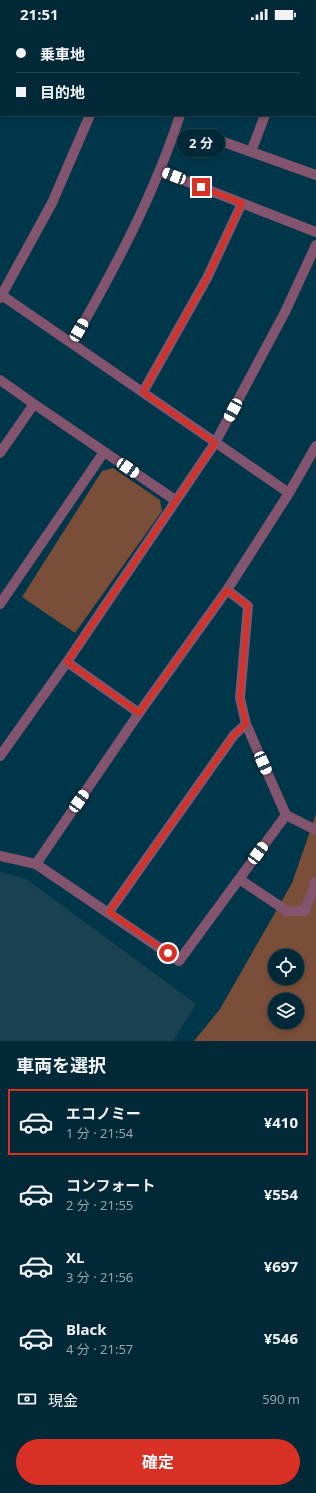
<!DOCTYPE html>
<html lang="ja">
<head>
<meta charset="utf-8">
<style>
  :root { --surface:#002837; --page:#0a303f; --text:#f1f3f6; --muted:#95a6ad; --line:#224452; --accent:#d93025 }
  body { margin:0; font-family:"Noto Sans","Noto Sans JP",sans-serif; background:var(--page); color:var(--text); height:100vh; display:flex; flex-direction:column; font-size:15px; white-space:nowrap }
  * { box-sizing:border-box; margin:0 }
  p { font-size:13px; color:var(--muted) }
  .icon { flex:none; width:22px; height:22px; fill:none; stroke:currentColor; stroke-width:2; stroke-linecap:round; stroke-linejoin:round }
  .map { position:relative; height:1013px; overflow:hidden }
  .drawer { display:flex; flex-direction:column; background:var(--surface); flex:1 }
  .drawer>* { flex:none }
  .top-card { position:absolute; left:0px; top:0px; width:316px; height:88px; box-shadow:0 2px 6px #0003,0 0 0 1px var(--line); display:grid; align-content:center; height:88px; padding:0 16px; background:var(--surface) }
  .buttons { position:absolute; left:268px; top:921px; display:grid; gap:8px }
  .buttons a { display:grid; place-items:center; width:36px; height:36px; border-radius:50%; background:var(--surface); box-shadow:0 2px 6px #0003,0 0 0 1px var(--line); font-size:20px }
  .end { position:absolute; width:18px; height:18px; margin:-9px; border:5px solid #d93025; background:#fff; box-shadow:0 0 0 2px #fff }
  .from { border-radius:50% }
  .bubble { position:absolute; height:28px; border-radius:14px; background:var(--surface); box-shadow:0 2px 6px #0003,0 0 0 1px var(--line); font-size:13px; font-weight:700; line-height:28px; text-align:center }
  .car { position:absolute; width:12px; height:24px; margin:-12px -6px; border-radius:5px; box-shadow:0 0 3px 1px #0007; background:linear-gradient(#fff 24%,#345 0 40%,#fff 0 76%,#345 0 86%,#fff 0) }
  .top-card b { display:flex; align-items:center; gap:14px; height:38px; font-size:15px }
  .top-card b+b { border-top:1px solid var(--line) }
  .top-card i { width:10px; height:10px; background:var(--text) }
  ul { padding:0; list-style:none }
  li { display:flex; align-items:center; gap:12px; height:66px; margin:0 8px 6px; padding:0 8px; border:2px solid transparent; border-radius:0px }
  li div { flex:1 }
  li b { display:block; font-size:15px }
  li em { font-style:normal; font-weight:700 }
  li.active { border-color:var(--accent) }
  li>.icon { width:36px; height:36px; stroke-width:1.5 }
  h2 { padding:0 16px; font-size:18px; line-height:48px }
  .pay { display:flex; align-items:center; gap:10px; height:44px; padding:0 16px; font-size:15px }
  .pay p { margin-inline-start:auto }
  .cta { display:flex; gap:8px; margin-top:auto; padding:8px 16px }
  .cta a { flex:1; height:46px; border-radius:24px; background:var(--accent); color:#fff; font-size:16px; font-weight:700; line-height:46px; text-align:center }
  .status { display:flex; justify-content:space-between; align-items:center; height:28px; padding:0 20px; background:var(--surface); direction:ltr }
  .status svg { height:11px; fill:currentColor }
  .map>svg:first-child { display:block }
  .built { fill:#194151 }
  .green { fill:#7a4e38; fill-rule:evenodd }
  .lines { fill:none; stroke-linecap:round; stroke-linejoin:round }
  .street { stroke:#83546d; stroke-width:10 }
  .secondary { stroke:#b0678e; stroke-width:10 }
  .route { stroke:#d93025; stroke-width:5 }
</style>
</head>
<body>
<div class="status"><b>21:51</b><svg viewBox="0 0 49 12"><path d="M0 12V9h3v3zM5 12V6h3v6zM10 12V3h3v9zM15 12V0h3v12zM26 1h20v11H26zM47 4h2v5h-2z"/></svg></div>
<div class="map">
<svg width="316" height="1013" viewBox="0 0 316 1013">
  <rect width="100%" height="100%" fill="#003649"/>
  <path class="built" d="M0,844L25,850L196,976L173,1013H0Z"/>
  <path class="green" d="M113,440L160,472L162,483L75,605L22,569L102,443Z
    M316,786V1013H194L220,981L292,855ZM275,928H297V950H275ZM275,972H297V994H275Z"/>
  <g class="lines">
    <path class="street" d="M214,0L217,1
      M120,1V0
      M315,30H316
      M218,112L316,147
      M251,124L265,87
      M160,143L316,204
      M0,266L289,465
      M0,270L52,175L90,87
      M72,315C114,242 154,167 180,87
      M0,352L34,376L175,472
      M143,364L207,250L242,175
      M0,425L34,376
      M0,576L104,424
      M67,634L139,685
      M0,728L67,634L215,415L285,284L316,217
      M286,787L316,802
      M0,828L36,836L179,933L286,787L246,696L240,670L248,578L227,562
      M36,836L139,685L227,562L289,465L316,418
      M239,851L287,883H305L316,853
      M109,884L234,707L246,696"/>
    <path class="secondary" d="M9,1L10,0
      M0,26L1,24"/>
  </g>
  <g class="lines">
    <path class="route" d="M168,925L109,884L234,707L246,696L240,670L248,578L227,562L139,685L67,634L215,415L143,364L207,250L242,175L201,159"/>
  </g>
</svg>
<div class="buttons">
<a><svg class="icon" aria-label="locate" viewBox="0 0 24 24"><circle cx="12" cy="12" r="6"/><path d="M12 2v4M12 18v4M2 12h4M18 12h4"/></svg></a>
<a><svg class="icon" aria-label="layers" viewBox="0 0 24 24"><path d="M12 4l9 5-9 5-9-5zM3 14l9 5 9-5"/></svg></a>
</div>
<i class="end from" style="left:168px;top:925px"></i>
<i class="end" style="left:201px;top:159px"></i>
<div class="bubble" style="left:177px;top:101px;width:48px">2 分</div>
<i class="car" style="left:174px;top:148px;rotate:291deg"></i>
<i class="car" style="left:79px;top:302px;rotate:30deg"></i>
<i class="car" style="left:233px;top:382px;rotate:208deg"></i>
<i class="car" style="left:128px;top:440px;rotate:124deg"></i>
<i class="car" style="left:263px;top:735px;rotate:156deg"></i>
<i class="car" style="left:79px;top:773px;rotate:35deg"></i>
<i class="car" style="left:258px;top:825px;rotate:36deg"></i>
<div class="top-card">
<b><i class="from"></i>乗車地</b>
<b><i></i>目的地</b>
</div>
</div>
<section class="drawer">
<h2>車両を選択</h2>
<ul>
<li class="active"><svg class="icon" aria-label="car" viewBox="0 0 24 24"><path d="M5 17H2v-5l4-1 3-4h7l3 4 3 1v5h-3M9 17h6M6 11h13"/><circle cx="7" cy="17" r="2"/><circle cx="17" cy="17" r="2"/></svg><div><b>エコノミー</b><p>1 分 · 21:54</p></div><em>¥410</em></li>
<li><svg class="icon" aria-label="car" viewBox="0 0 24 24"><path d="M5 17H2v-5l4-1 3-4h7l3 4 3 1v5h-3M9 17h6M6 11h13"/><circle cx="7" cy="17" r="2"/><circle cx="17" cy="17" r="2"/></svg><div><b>コンフォート</b><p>2 分 · 21:55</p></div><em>¥554</em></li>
<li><svg class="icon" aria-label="car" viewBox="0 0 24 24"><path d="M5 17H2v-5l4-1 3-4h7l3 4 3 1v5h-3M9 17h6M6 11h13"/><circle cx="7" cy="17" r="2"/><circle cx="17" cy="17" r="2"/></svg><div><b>XL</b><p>3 分 · 21:56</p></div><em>¥697</em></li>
<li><svg class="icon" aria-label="car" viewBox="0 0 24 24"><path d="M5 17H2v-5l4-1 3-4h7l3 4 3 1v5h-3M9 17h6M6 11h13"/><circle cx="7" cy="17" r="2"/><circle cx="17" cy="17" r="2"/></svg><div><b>Black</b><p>4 分 · 21:57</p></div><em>¥546</em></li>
</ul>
<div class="pay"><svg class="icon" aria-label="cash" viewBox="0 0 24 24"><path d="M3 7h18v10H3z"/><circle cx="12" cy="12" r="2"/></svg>現金<p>590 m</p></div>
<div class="cta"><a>確定</a></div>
</section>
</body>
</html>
